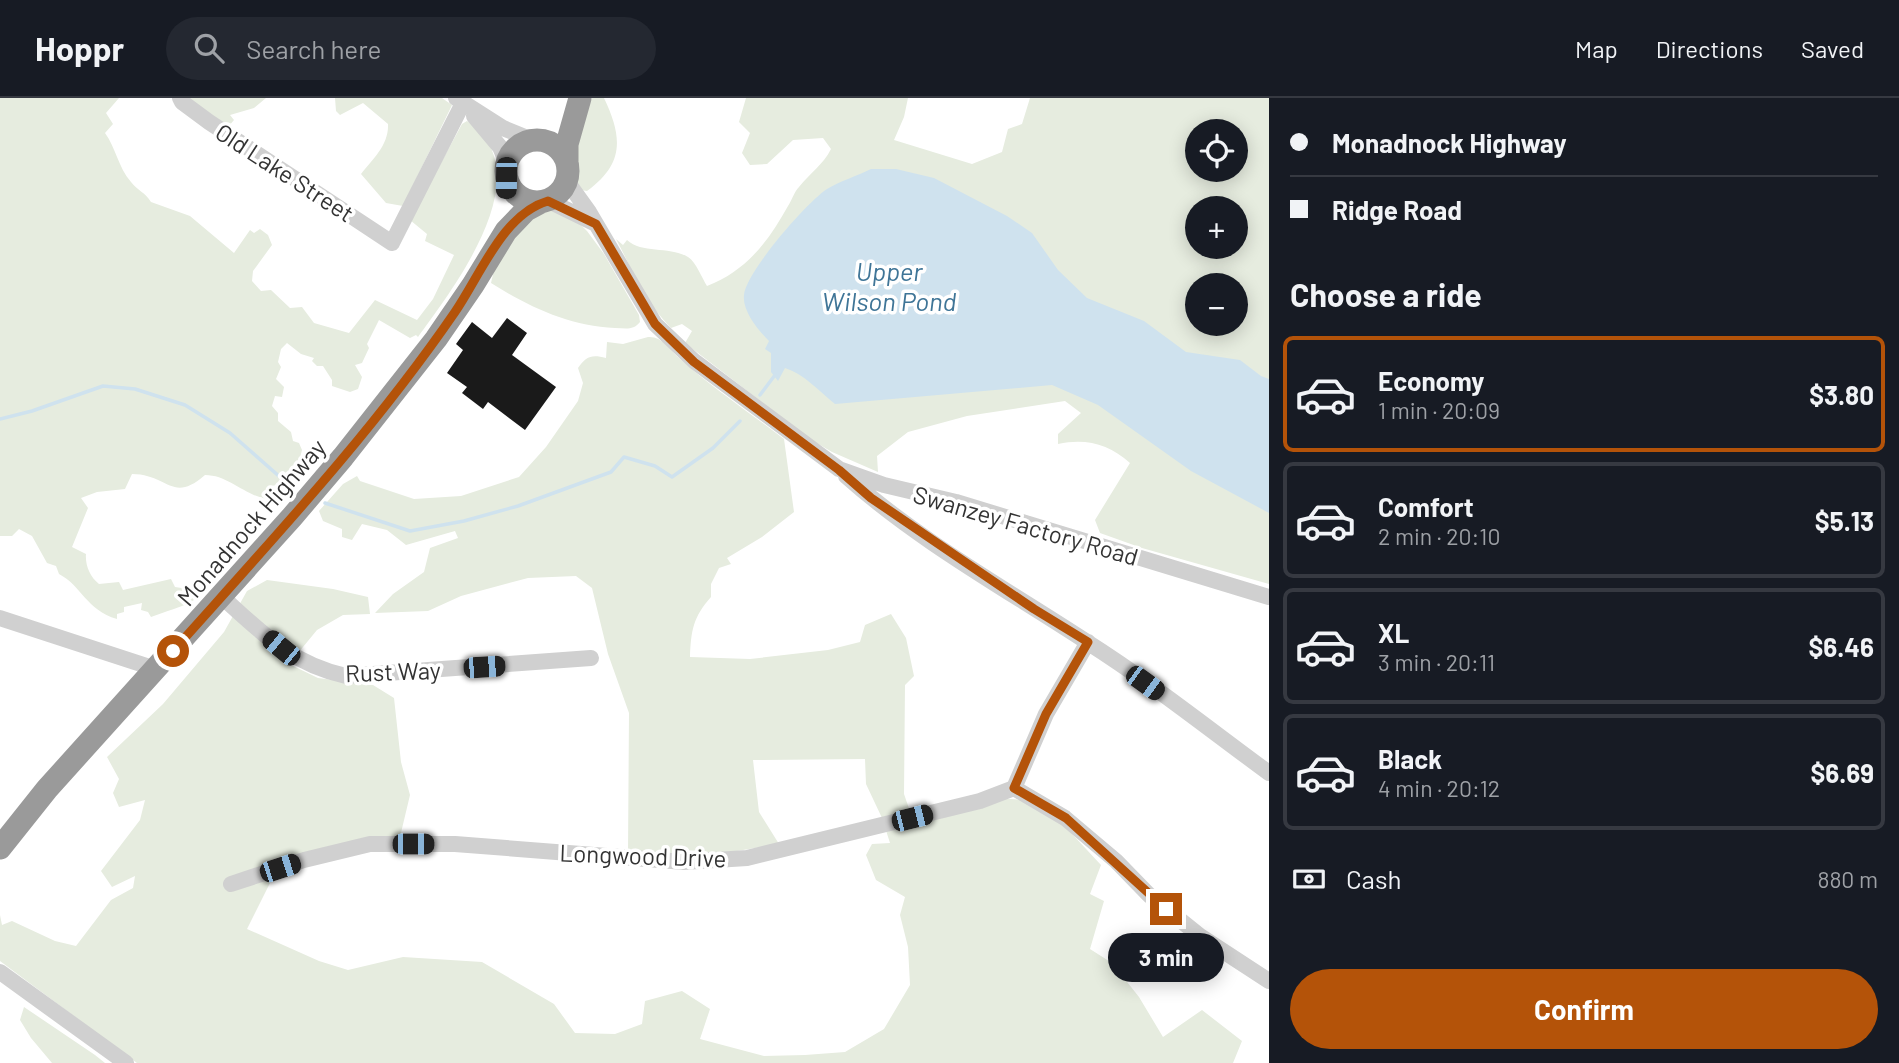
<!DOCTYPE html>
<html lang="en">
<head>
<meta charset="utf-8">
<style>
  :root { --surface:#171b24; --page:#242831; --text:#f1f3f6; --muted:#9ea1a6; --line:#363941; --accent:#b45309 }
  body { margin:0; font-family:Barlow,sans-serif; background:var(--page); color:var(--text); height:100vh; display:flex; flex-direction:column; font-size:26px; white-space:nowrap }
  * { box-sizing:border-box; margin:0 }
  p { font-size:23px; color:var(--muted) }
  .icon { flex:none; width:38px; height:38px; fill:none; stroke:currentColor; stroke-width:2; stroke-linecap:round; stroke-linejoin:round }
  .map { position:relative; flex:1; overflow:hidden }
  .details { display:flex; flex-direction:column; background:var(--surface); width:630px }
  .details>* { flex:none }
  .hud { display:grid; align-content:center; height:154px; padding:0 21px; background:var(--surface) }
  .controls { position:absolute; left:1185px; top:21px; display:grid; gap:14px }
  .controls a { display:grid; place-items:center; width:63px; height:63px; border-radius:50%; background:var(--surface); box-shadow:0 4px 18px #0003; font-size:35px }
  .end { position:absolute; width:32px; height:32px; margin:-16px; border:9px solid #b45309; background:#fff; box-shadow:0 0 0 4px #fff }
  .from { border-radius:50% }
  .bubble { position:absolute; height:49px; border-radius:24px; background:var(--surface); box-shadow:0 4px 18px #0003; font-size:23px; font-weight:700; line-height:49px; text-align:center }
  .car { position:absolute; width:21px; height:42px; margin:-21px -10px; border-radius:9px; box-shadow:0 0 5px 2px #0007; background:linear-gradient(#222 24%,#8ab4d8 0 40%,#222 0 76%,#8ab4d8 0 86%,#222 0) }
  .hud b { display:flex; align-items:center; gap:24px; height:66px; font-size:26px }
  .hud b+b { border-top:2px solid var(--line) }
  .hud i { width:18px; height:18px; background:var(--text) }
  ul { padding:0; list-style:none }
  li { display:flex; align-items:center; gap:21px; height:116px; margin:0 14px 10px; padding:0 7px; border:4px solid var(--line); border-radius:10px }
  li div { flex:1 }
  li b { display:block; font-size:26px }
  li em { font-style:normal; font-weight:700 }
  li.active { border-color:var(--accent) }
  li>.icon { width:63px; height:63px; stroke-width:1.5 }
  h2 { padding:0 21px; font-size:32px; line-height:84px }
  .pay { display:flex; align-items:center; gap:18px; height:77px; padding:0 21px; font-size:26px }
  .pay p { margin-inline-start:auto }
  .action { display:flex; gap:14px; margin-top:auto; padding:14px 21px }
  .action a { flex:1; height:80px; border-radius:42px; background:var(--accent); color:#fff; font-size:28px; font-weight:700; line-height:80px; text-align:center }
  header { display:flex; align-items:center; gap:42px; box-sizing:border-box; height:98px; padding:0 35px; background:var(--surface); border-bottom:2px solid var(--line) }
  header strong { font-size:33px }
  nav { display:flex; gap:38px; margin-inline-start:auto; font-size:24px }
  .search { width:490px; height:63px; background:var(--page); display:flex; align-items:center; gap:18px; box-sizing:border-box; padding:0 24px; border-radius:38px; color:var(--muted); font-size:26px }
  main { display:flex; flex:1; min-height:0 }
  .map>svg:first-child { display:block }
  .green { fill:#e6ecdf; fill-rule:evenodd }
  .water { fill:#cfe2ee }
  .lines { fill:none; stroke-linecap:round; stroke-linejoin:round }
  .stream { stroke:#cfe2ee; stroke-width:3.5 }
  .building { fill:#1a1a1a }
  .minor { stroke:#d0d0d0; stroke-width:16 }
  .highway { stroke:#9a9a9a; stroke-width:23 }
  .route { stroke:#b45309; stroke-width:9 }
  .labels { text-anchor:middle; dominant-baseline:central; stroke-width:7; stroke-linejoin:round; paint-order:stroke }
  .street-label { font-size:24px; fill:#333; stroke:#fff }
  .water-label { font-size:26px; font-style:italic; fill:#3f7597; stroke:#fff }
</style>
</head>
<body>
<header>
<strong>Hoppr</strong>
<div class="search"><svg class="icon" aria-label="search" viewBox="0 0 24 24"><circle cx="10" cy="10" r="6"/><path d="M15 15l6 6"/></svg>Search here</div>
<nav><a>Map</a><a>Directions</a><a>Saved</a></nav>
</header>
<main>
<div class="map">
<svg width="1269" height="965" viewBox="0 0 1269 965">
  <rect width="100%" height="100%" fill="#fff"/>
  <path class="green" d="M0,0H119L106,15L113,26L105,35C116,50 118,69 131,84C137,92 146,95 151,104L190,118L234,155L250,132L254,135L260,131L268,137L272,147L253,173L252,183L261,193L271,192L290,210L302,209L314,225L349,235L375,202L417,222L433,201L454,157L425,143L427,136L410,122L462,26L467,23C543,74 455,188 418,239L416,237L410,240L379,222L367,246L369,250L362,265L355,267L362,279L358,291L350,294L332,288V282L323,268H317L312,263L314,260L301,256L287,245L281,251L278,264L281,269L276,281L284,289L282,299L275,298L272,308L278,315V323L291,334L293,343L299,345L302,352L297,371L299,376L292,382H285L282,386L271,388L273,401C248,402 231,377 205,377C172,406 168,376 132,376L125,391L97,394L81,400L88,410L72,449L86,456C85,467 90,479 99,486L119,484L123,492L171,481L175,489L188,491L194,502C181,510 166,513 151,519L148,514L141,512L142,505L124,509V514L117,516V521C86,512 82,488 59,476L56,468L47,465L32,438L19,431L12,438H0Z
    M188,0H266L254,10L230,17L234,22L228,29Z
    M335,0H442L452,7L403,108L386,105L361,76C373,61 389,47 388,26L363,5L340,17L336,13Z
    M592,0H604C623,40 624,66 587,93L581,92L578,89C570,50 576,35 592,0Z
    M746,0H908L904,19L894,42L972,66L1002,54L1008,31L1022,26L1030,0H1269V486L1142,450L1100,435L1095,422L1130,365C1109,346 1086,340 1058,346V336L1081,315L1065,303L967,318L908,334L877,358L878,374L832,354L810,341L685,245L692,233L682,226L671,230C645,204 633,173 616,141L623,147L627,142C642,156 670,148 688,159C696,164 702,180 707,188C746,173 768,144 788,108C792,102 794,94 799,89C810,75 823,67 831,51L823,40L793,42L767,66L750,67L742,55L750,35L739,24ZM1197,33H1236V72H1197ZM1197,110H1236V149H1197ZM1197,187H1236V226H1197Z
    M548,109L574,120L587,133L604,156L639,217L640,224C633,233 625,230 615,230C569,228 529,209 491,185L494,172L520,125Z
    M648,239C662,238 669,251 679,260C711,289 749,314 784,341L794,414L762,439L727,460L731,466L719,470L711,486V499C693,519 691,533 690,559L750,561L828,552L860,544L865,527L891,516L906,540L914,578L905,587L904,696L914,725L997,700L1024,702L1060,723L1101,767L1090,796L1104,803L1090,851L1112,865L1139,899L1163,939L1202,912L1242,943L1233,965H137L0,863V817L2,827L12,823L55,843L76,848L111,802L133,790L135,778L112,789L101,773L140,722L145,702L119,709L113,695L119,681L107,659L163,606L224,534L247,493L267,482L333,491L368,499L370,516L343,517L317,532L289,566L318,580L373,587L394,600L401,664L410,697L400,739H369L272,781L247,831L319,863L348,872L403,859L482,864L554,906L575,935L615,936L642,926L645,903L682,893L710,911L700,941L764,958L805,957L845,954L884,931L910,887L908,849L900,817L905,799L876,782L866,757L872,746L890,745L882,720L866,686L865,661L753,662L759,714L779,746L713,757L628,755L629,615L608,556L592,490L576,478L528,480L461,498L428,513L375,515L393,496L424,474L430,450L458,440L455,433L406,447L387,432L362,426L352,442L342,439V431L323,423L319,413L343,386L357,378L360,383L414,401L461,398L519,379L546,349L578,303L583,285L578,270C586,258 592,256 606,260L607,244L623,246Z
    M24,909L95,957L105,965H52L31,940L20,922Z"/>
  <path class="water" d="M871,71H896L934,80L1007,118L1032,135L1058,172L1087,200L1144,223L1186,254L1240,262L1261,278L1269,281V415L1191,373L1098,307L1052,287L835,306C819,293 804,276 785,270L778,283L771,274V255L765,251L769,243C759,233 742,213 744,197C746,174 807,104 827,91C840,83 857,78 871,71Z"/>
  <g class="lines">
    <path class="stream" d="M760,297L775,277
      M0,321L32,313L103,288L135,291L185,307L230,335L289,387
      M325,405L410,433L464,423L518,408L611,374L624,359L655,368L672,379L713,350L740,323"/>
  </g>
  <path class="building" d="M507,220L527,235L512,257L556,289L525,332L488,304L483,311L462,295L467,289L447,275L463,252L456,246L472,224L492,240Z"/>
  <g class="lines">
    <path class="minor" d="M180,0L182,4L209,24L392,145L463,5
      M456,0L503,30L532,42
      M474,18L500,49L507,65
      M568,80L571,89L589,114L655,226L694,263L839,371L884,387L956,404L1269,499
      M549,103L594,125
      M846,378C919,443 1006,491 1087,544C1150,584 1209,631 1269,675
      M221,498C262,535 291,566 346,578L591,560
      M0,520L156,571
      M1014,690L1065,720L1116,763L1149,797L1200,838L1269,883
      M231,786L304,762L370,746H455L684,764L747,760L980,703L1014,690L1046,616L1088,544
      M0,874L126,965"/>
    <path class="highway" d="M506 73a31 31 0 1 1 62 0a31 31 0 1 1-62 0Z
      M567,63V46L580,0
      M0,750L47,691L292,419L343,359L436,241L473,187L506,133L526,112L539,105"/>
  </g>
  <g class="lines">
    <path class="route" d="M173,553C271,443 372,335 455,214C481,176 503,116 548,103L596,126L655,226L694,264L839,372L871,400L1034,511L1088,544L1046,616L1014,690L1066,720L1166,811"/>
  </g>
  <g class="labels">
    <g class="street-label">
      <text transform="translate(285 74) rotate(33)">Old Lake Street</text>
      <text transform="translate(251 424) rotate(-49)">Monadnock Highway</text>
      <text transform="translate(1026 427) rotate(16)">Swanzey Factory Road</text>
      <text transform="translate(393 573) rotate(-2)">Rust Way</text>
      <text transform="translate(643 757) rotate(2)">Longwood Drive</text>
    </g>
    <g class="water-label">
      <text x="889" y="172">Upper<tspan x="889" dy="30">Wilson Pond</tspan></text>
    </g>
  </g>
</svg>
<div class="controls">
<a><svg class="icon" aria-label="locate" viewBox="0 0 24 24"><circle cx="12" cy="12" r="6"/><path d="M12 2v4M12 18v4M2 12h4M18 12h4"/></svg></a>
<a>+</a>
<a>−</a>
</div>
<i class="end from" style="left:173px;top:553px"></i>
<i class="end" style="left:1166px;top:811px"></i>
<div class="bubble" style="left:1108px;top:835px;width:116px">3 min</div>
<i class="car" style="left:506px;top:80px;rotate:181deg"></i>
<i class="car" style="left:281px;top:550px;rotate:309deg"></i>
<i class="car" style="left:484px;top:569px;rotate:86deg"></i>
<i class="car" style="left:1145px;top:585px;rotate:126deg"></i>
<i class="car" style="left:912px;top:720px;rotate:76deg"></i>
<i class="car" style="left:413px;top:746px;rotate:90deg"></i>
<i class="car" style="left:280px;top:770px;rotate:72deg"></i>
</div>
<section class="details">
<div class="hud">
<b><i class="from"></i>Monadnock Highway</b>
<b><i></i>Ridge Road</b>
</div>
<h2>Choose a ride</h2>
<ul>
<li class="active"><svg class="icon" aria-label="car" viewBox="0 0 24 24"><path d="M5 17H2v-5l4-1 3-4h7l3 4 3 1v5h-3M9 17h6M6 11h13"/><circle cx="7" cy="17" r="2"/><circle cx="17" cy="17" r="2"/></svg><div><b>Economy</b><p>1 min · 20:09</p></div><em>$3.80</em></li>
<li><svg class="icon" aria-label="car" viewBox="0 0 24 24"><path d="M5 17H2v-5l4-1 3-4h7l3 4 3 1v5h-3M9 17h6M6 11h13"/><circle cx="7" cy="17" r="2"/><circle cx="17" cy="17" r="2"/></svg><div><b>Comfort</b><p>2 min · 20:10</p></div><em>$5.13</em></li>
<li><svg class="icon" aria-label="car" viewBox="0 0 24 24"><path d="M5 17H2v-5l4-1 3-4h7l3 4 3 1v5h-3M9 17h6M6 11h13"/><circle cx="7" cy="17" r="2"/><circle cx="17" cy="17" r="2"/></svg><div><b>XL</b><p>3 min · 20:11</p></div><em>$6.46</em></li>
<li><svg class="icon" aria-label="car" viewBox="0 0 24 24"><path d="M5 17H2v-5l4-1 3-4h7l3 4 3 1v5h-3M9 17h6M6 11h13"/><circle cx="7" cy="17" r="2"/><circle cx="17" cy="17" r="2"/></svg><div><b>Black</b><p>4 min · 20:12</p></div><em>$6.69</em></li>
</ul>
<div class="pay"><svg class="icon" aria-label="cash" viewBox="0 0 24 24"><path d="M3 7h18v10H3z"/><circle cx="12" cy="12" r="2"/></svg>Cash<p>880 m</p></div>
<div class="action"><a>Confirm</a></div>
</section>
</main>
</body>
</html>
